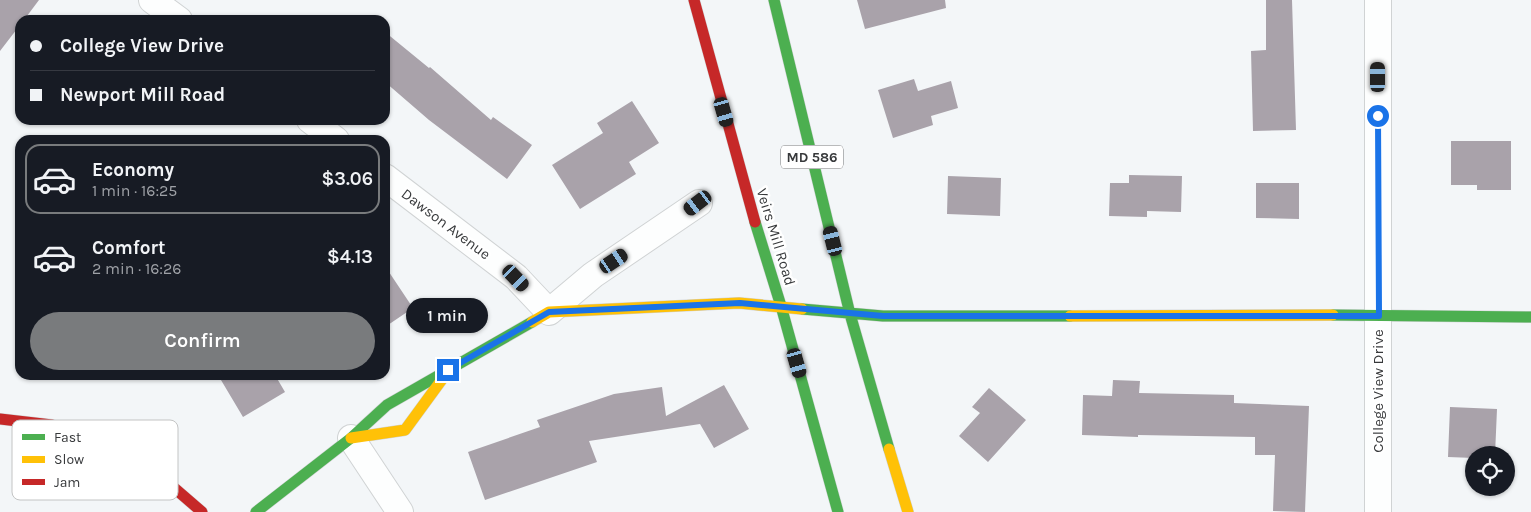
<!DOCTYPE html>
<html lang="en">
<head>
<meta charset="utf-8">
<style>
  :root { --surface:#171b24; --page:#20242c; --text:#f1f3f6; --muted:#9ea1a6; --line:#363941; --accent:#797b7d }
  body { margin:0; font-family:Karla,sans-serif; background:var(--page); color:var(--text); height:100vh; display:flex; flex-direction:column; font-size:19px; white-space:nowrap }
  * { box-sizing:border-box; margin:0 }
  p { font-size:16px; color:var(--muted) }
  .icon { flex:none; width:28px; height:28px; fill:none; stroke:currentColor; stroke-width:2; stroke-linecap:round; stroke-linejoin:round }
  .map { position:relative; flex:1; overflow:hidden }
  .details { position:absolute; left:15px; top:135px; width:375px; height:245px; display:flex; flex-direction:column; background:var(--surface); border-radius:15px; box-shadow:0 1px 4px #0004 }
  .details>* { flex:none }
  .guide { position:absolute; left:15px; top:15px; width:375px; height:110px; border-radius:15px; box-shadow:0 1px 4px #0004; display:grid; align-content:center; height:110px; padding:0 15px; background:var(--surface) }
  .tools { position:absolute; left:1465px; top:446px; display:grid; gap:10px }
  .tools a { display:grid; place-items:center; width:50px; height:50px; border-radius:50%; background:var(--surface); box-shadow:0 1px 4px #0004; font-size:25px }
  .end { position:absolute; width:22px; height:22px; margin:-11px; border:6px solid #1a73e8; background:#fff; box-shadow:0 0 0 2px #fff }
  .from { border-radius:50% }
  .bubble { position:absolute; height:35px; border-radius:18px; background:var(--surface); box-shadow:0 1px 4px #0004; font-size:16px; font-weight:600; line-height:35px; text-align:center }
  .car { position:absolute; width:15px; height:30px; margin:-15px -8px; border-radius:6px; box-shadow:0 0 4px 1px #0007; background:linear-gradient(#222 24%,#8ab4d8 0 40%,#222 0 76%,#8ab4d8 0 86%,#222 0) }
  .guide b { display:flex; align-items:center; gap:18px; height:48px; font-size:19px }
  .guide b+b { border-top:1px solid var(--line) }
  .guide i { width:12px; height:12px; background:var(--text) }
  ul { padding:9px 0 0; list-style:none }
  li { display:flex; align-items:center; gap:15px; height:70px; margin:0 10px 8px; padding:0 5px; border:2px solid transparent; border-radius:15px }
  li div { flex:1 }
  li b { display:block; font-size:19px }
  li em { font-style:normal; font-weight:600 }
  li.current { border-color:var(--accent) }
  li>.icon { width:45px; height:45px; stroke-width:1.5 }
  .primary-button { display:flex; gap:10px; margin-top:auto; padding:10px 15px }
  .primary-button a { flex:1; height:58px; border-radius:30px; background:var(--accent); color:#fff; font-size:20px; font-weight:600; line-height:58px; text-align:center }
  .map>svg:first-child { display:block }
  .building { fill:#a9a2aa }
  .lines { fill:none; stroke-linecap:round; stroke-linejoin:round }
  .street-casing { stroke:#d0d3d4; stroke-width:28 }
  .fast-casing { stroke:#d0d3d4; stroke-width:12 }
  .slow-casing { stroke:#d0d3d4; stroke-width:12 }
  .jam-casing { stroke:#d0d3d4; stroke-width:12 }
  .street { stroke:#fdfefe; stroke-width:26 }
  .fast { stroke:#4caf50; stroke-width:11 }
  .slow { stroke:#ffc107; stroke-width:11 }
  .jam { stroke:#c62828; stroke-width:11 }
  .route { stroke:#1a73e8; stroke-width:6 }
  .labels { text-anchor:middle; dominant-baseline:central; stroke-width:5; stroke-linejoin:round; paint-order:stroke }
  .shield { fill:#fff; stroke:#737476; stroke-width:1 }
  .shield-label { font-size:14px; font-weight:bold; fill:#37393b }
  .street-label { font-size:15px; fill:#37393b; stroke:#fff }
  .key { fill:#fff; stroke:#c3c4c4; stroke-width:1 }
  .key-label { font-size:14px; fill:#37393b }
</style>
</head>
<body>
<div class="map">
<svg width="1531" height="512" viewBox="0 0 1531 512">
  <rect width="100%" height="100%" fill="#f3f6f8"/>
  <path class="building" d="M0,0H39L24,20H20V25L0,51Z
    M857,0H945L946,8L865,29Z
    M1266,0H1292L1296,130L1253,131L1251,51L1266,50Z
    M385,32L429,68L430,67L491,120L493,117L532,145L507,179L429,120L385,82Z
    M914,79L918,91L951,81L958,108L931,116L933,125L893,138L878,90Z
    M632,101L659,143L629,162L636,174L580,209L552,165L603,133L597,123Z
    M1451,141H1511V190H1477V185H1451Z
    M1129,175L1182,176L1181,212L1147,211V217L1109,216L1110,183H1129Z
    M948,176L1001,178L1000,216L947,214Z
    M1256,183H1299V219L1256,218Z
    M385,266L413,308L385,327Z
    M218,375H275L285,392L243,417Z
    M1113,380L1140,381L1139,393L1234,395V403L1309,406L1305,512L1273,511L1275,455H1255V437L1138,435V437L1082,435L1083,395L1112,396Z
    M724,385L749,429L714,448L700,424L589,441L597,462L485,500L468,452L540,427L537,420L614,394L662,387L666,416Z
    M989,388L1026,420L988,462L959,436L980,413L972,407Z
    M1450,407L1497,409L1495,455H1474V458L1448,457Z"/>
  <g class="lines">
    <g class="street-casing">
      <path id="street" d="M152,0L179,20
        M1378,0V512
        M310,120L336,140
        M385,177L516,277L549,312L593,275L699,203
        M351,438L400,512"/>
    </g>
    <g class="fast-casing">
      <path id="fast" d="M774,0L850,314L889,449
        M755,222L781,306L838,512
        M802,309L883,316H1070
        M1333,315L1531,317
        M256,512L351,438L387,405L532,322"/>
    </g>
    <g class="slow-casing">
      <path id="slow" d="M1070,316L1333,315
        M532,322L549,312L739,303L802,309
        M351,438L405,430L443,378
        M889,449L908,512"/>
    </g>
    <g class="jam-casing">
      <path id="jam" d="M694,0L755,222
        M0,419L52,425L150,467L202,512"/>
    </g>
    <use href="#street" class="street"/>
    <use href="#fast" class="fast"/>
    <use href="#slow" class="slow"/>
    <use href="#jam" class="jam"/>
  </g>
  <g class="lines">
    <path class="route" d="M448,370L549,312L740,303L883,316H1379L1378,116"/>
  </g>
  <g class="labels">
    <rect class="shield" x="781" y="145.5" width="62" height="23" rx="4"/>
    <g class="shield-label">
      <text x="812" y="157">MD 586</text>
    </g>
    <g class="street-label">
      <text transform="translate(446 224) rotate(37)">Dawson Avenue</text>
      <text transform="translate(776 237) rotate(73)">Veirs Mill Road</text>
      <text transform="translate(1378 391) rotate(-90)">College View Drive</text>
    </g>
  </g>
  <rect x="12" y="420" width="166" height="80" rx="8" class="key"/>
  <rect x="22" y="434" width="23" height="6" fill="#4caf50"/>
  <rect x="22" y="456" width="23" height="7" fill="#ffc107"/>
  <rect x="22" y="479" width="23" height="6" fill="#c62828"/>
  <g class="key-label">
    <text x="54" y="442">Fast</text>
    <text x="54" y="464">Slow</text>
    <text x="54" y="487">Jam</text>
  </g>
</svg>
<div class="tools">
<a><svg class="icon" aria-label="locate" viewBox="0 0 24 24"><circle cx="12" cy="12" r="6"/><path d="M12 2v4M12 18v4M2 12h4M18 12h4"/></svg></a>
</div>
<i class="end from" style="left:1378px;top:116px"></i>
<i class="end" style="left:448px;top:370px"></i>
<div class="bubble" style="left:406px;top:298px;width:82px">1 min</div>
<i class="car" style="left:1378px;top:77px;rotate:0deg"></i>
<i class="car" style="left:724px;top:112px;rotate:164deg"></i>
<i class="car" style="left:698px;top:203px;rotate:233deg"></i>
<i class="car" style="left:833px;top:241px;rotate:346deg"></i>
<i class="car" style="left:614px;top:261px;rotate:56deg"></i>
<i class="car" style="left:516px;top:278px;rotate:136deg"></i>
<i class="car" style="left:797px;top:363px;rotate:164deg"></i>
<div class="guide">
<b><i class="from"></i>College View Drive</b>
<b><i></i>Newport Mill Road</b>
</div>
<section class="details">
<ul>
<li class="current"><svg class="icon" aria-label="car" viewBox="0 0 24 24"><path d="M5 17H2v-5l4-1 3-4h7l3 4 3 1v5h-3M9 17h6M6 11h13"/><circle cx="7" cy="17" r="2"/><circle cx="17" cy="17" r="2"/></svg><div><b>Economy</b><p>1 min · 16:25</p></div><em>$3.06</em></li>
<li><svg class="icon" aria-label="car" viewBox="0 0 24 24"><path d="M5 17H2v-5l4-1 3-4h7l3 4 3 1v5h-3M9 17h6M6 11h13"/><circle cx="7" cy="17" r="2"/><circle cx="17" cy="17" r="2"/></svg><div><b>Comfort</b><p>2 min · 16:26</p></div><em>$4.13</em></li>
</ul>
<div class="primary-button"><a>Confirm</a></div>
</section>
</div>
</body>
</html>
